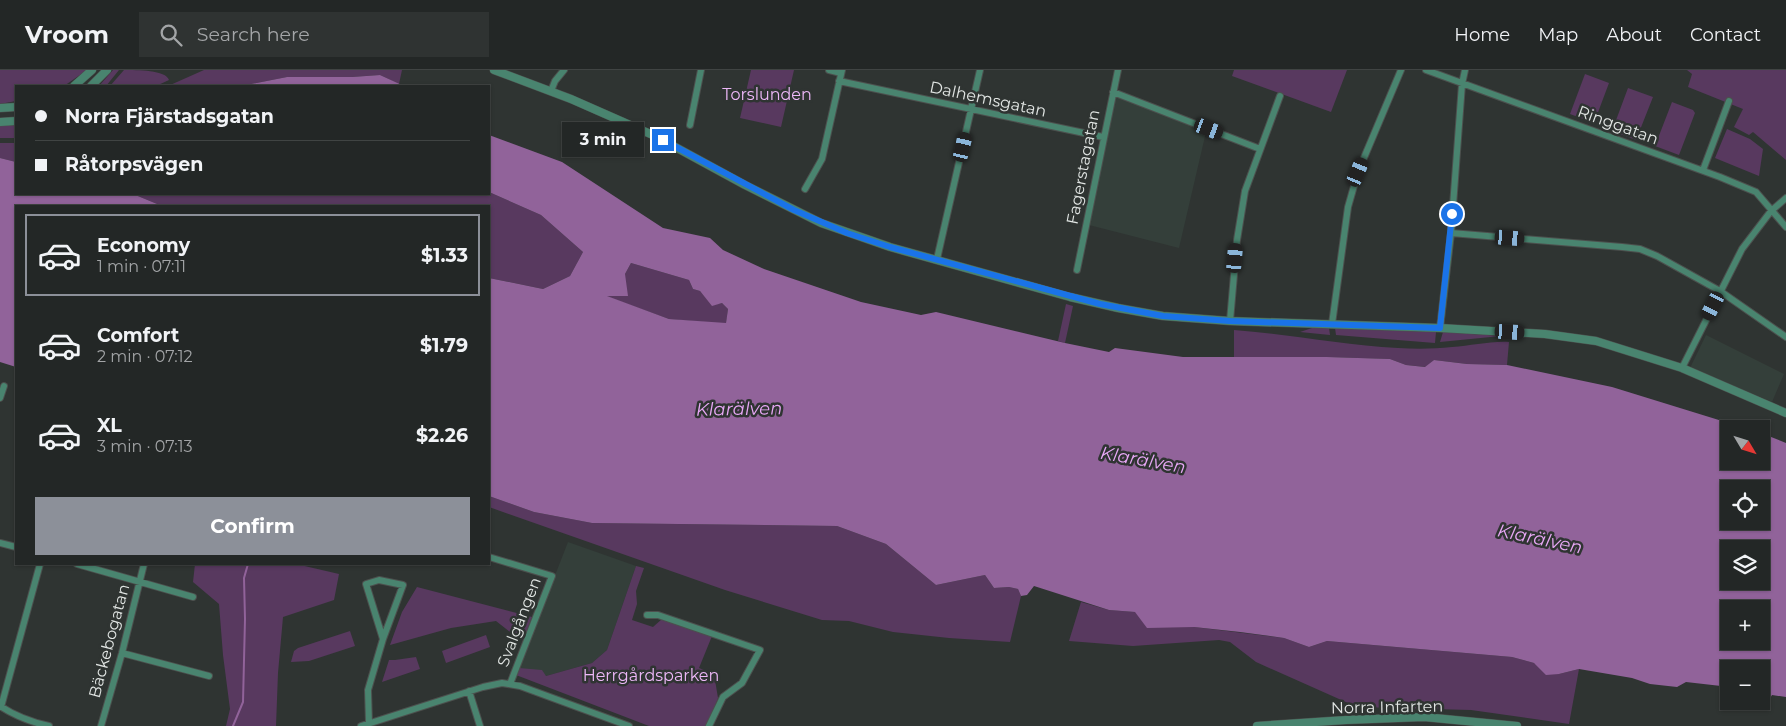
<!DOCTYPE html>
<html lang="en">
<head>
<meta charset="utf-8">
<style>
  :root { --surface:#232726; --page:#2f3332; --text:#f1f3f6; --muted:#a3a5a7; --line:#404443; --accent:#8c9099 }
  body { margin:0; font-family:Montserrat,sans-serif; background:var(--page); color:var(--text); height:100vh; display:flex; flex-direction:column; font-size:19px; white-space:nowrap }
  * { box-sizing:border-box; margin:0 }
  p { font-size:16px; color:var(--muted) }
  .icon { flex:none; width:28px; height:28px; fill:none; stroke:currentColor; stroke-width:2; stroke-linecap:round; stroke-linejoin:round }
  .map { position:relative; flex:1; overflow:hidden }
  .panel { position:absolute; left:15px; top:135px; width:475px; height:360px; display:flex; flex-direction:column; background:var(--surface); border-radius:0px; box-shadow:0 1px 4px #0004,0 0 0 1px var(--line) }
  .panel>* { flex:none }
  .top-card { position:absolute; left:15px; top:15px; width:475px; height:110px; border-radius:0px; box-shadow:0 1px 4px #0004,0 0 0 1px var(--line); display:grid; align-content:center; height:110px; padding:0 20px; background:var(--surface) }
  .needle { width:32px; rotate:128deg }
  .controls { position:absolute; left:1720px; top:350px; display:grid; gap:10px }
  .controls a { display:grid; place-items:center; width:50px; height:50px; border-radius:0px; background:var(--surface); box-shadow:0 1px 4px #0004,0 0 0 1px var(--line); font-size:25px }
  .end { position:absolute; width:22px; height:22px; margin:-11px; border:6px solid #1a73e8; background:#fff; box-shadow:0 0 0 2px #fff }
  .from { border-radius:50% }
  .bubble { position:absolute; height:35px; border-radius:0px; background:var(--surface); box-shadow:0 1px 4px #0004,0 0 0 1px var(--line); font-size:16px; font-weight:700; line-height:35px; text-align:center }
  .car { position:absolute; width:15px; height:30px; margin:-15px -8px; border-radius:6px; box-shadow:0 0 4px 1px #0007; background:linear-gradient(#222 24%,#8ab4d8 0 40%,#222 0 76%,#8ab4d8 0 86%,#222 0) }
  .top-card b { display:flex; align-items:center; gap:18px; height:48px; font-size:19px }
  .top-card b+b { border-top:1px solid var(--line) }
  .top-card i { width:12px; height:12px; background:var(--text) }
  ul { padding:9px 0 0; list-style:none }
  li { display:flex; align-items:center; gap:15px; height:82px; margin:0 10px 8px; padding:0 10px; border:2px solid transparent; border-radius:0px }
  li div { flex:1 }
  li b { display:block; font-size:19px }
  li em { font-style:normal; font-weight:700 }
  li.on { border-color:var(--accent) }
  li>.icon { width:45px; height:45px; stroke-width:1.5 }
  .primary-button { display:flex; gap:10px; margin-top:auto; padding:10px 20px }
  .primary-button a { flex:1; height:58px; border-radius:0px; background:var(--accent); color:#fff; font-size:20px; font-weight:700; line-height:58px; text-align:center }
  header { display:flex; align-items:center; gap:30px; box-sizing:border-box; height:70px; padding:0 25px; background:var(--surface); border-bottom:1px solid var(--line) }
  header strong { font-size:24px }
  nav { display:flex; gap:28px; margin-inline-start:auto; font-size:18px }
  .search { width:350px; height:45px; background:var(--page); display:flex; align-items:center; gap:12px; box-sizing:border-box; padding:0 18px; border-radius:0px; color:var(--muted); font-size:19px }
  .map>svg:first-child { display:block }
  .built { fill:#343f3a }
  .green { fill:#58395f }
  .water { fill:#91639a; fill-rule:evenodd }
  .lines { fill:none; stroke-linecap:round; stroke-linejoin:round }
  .stream { stroke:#91639a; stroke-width:2 }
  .minor-casing { stroke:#4c504e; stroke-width:8 }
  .tertiary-casing { stroke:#4c504e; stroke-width:9 }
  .minor { stroke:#49846f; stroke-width:6 }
  .tertiary { stroke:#49846f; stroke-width:8 }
  .route { stroke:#1a73e8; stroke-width:6 }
  .labels { text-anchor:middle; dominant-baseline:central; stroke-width:5; stroke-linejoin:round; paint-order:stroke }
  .park-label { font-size:16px; fill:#edb8f8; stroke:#2f3432 }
  .street-label { font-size:16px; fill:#e2e6e4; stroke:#2f3432 }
  .water-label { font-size:18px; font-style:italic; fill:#e9a8f7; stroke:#2f3432 }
</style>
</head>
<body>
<header>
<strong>Vroom</strong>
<div class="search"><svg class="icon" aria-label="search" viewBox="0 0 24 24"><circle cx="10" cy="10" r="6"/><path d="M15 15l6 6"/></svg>Search here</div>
<nav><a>Home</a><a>Map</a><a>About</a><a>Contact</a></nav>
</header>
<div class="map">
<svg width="1786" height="656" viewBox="0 0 1786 656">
  <rect width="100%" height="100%" fill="#2f3432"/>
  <path class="built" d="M1116,26L1206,62L1179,178L1089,155Z
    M1706,265L1784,304L1772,332L1690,298Z
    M568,472L636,496L607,580L592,593L546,606L519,598Z"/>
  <path class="green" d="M0,0H87L64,16H16V31L0,34Z
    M113,0H119L106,16H99Z
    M124,0C137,0 166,0 169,10L156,16H110Z
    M204,0H402L399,14L380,5L352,7H287L241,16H168Z
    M751,0H794L781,57L740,48Z
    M1234,0H1347L1331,42L1232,6Z
    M1687,0H1786V90L1753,62L1749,65L1734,57L1743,39L1688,17L1692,4Z
    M1585,4L1609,13L1594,53L1570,44Z
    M1628,18L1653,27L1636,70L1612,61Z
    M1672,32L1693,40L1695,43L1679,85L1655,76Z
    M16,55V68H0V56Z
    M1727,59L1750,69L1763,79L1759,106L1715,88Z
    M0,73H16V92L0,88Z
    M489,122L541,145L583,182L570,206L543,219L489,208V136H162L133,124H489Z
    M631,193L689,210L693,219L700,221L712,235L722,233L728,239L726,254L669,249L605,226L625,204Z
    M1066,234L1073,236L1065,273L1058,271Z
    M1315,257L1329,258L1330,265L1300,262Z
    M1335,258L1436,262L1435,273L1336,265Z
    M1234,260C1289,264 1343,275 1398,278C1415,279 1434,279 1452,277C1471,276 1490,271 1509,272L1507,295L1467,294L1434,290L1426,297L1406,295L1390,289L1327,287L1234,288Z
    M1443,262L1501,266L1440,272Z
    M489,426L534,442L592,453L837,456L886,474L936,515L985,505L994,518L1009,517L1018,519L1021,526L1010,572L949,568L893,562L849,551L822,550L725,520L489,437Z
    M195,494H296L339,504L334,530L283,547L278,603L276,656H226L230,639L223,585L219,534L193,512Z
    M636,496L644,498L636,521L637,534L632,550L653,557L662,549L712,566L699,598L714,604L718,628L707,656H649L516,605L519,598L542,600L546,606L592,593L607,580Z
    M417,517L532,547L524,568L514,565L496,551L451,558L390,575L402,542Z
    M1081,532L1109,540L1135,542L1194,557L1284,568L1309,577L1327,571L1512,587L1534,593L1559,604L1579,599L1569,654L1471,640L1357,637L1256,592L1230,572L1219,570L1133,576L1069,571Z
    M350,561L355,576L309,591L291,592L294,581L298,578Z
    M486,565L490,577L446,593L442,581Z
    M416,587L420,599L382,612L389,590H395Z"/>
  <path class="water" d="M380,5L404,16H241L287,7H352Z
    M489,65L562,92L663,158L710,168L723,180L764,199L861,232L921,245L936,242L1065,273L1109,282L1115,278L1183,287H1327L1390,289L1406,295L1425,297L1434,290L1467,294L1507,295L1612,317L1748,359H1729V391H1761V363L1786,373V627L1772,625L1769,630L1761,629V599H1729V627L1724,626L1721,616L1686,612L1677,617L1650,614L1632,608L1579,599L1559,604L1546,605L1534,593L1512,587L1327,571L1309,577L1284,568L1240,562L1194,557L1147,558L1135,542L1109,540L1034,516L1027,525L1021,526L1018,519L1009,517L994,518L985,505L936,515L886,474L837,456L592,453L534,442L489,426V208L543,219L570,206L583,182L541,145L489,122ZM631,193L689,210L693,219L700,221L712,236L722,233L728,239L726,253L669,249L607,226H628L625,204ZM1729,419H1761V451H1729ZM1729,479H1761V511H1729ZM1729,539H1761V571H1729Z
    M0,88L16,92V124H133L162,136H16V297L0,292Z"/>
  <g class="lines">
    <path class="stream" d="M233,656L243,632L245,549L244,508L248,494"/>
    <g class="minor-casing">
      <path id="minor" d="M829,0L841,3
        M1426,0L1720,107L1756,122L1786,157
        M839,11L1103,67
        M551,21L555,11L564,0
        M1113,22L1260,79
        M690,55L701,0
        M1703,100L1729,31
        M805,119L822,89L842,0
        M1451,163L1622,177L1640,179L1657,186L1720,221L1786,267
        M937,189L980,0
        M1077,200L1118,0
        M1230,251L1237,170L1245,121L1280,26
        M1332,254L1348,137L1358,102L1401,0
        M1440,258L1451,163L1462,14L1465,0
        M1682,298L1742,179L1771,141L1786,128
        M0,328L4,316
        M0,473L16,477
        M489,487L552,506L510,614
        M77,494L193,527
        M647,545H658L760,580L742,613L723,627L709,656
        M122,583L209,606
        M469,621L480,656
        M0,636C15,646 31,652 49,656
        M1,637L40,494
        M369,654L368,620L383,569L403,515L379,510L366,514L383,569
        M101,656L122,583L144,494
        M361,656L483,617L502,613L520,616L629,656"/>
    </g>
    <g class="tertiary-casing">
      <path id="tertiary" d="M494,0L571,29L655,66L745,115L821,153L890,177L1070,227L1118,238L1163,246L1230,251L1440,258L1545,264L1596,271L1682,298L1786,343
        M74,16L92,0
        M91,16L107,0
        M0,38L16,37
        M0,52L16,51
        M1257,656L1346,650L1424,647L1517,656"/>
    </g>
    <use href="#minor" class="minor"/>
    <use href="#tertiary" class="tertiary"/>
  </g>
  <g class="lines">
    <path class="route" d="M663,70L794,140L847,163L890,177L1100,234L1163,246L1230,251L1440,258L1452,144"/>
  </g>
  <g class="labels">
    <g class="park-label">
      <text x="767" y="24">Torslunden</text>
      <text x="651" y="605">Herrgårdsparken</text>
    </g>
    <g class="street-label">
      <text transform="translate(988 29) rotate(12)">Dalhemsgatan</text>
      <text transform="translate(1618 55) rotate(20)">Ringgatan</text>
      <text transform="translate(1083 97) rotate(-79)">Fagerstagatan</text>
      <text transform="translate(519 552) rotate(-69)">Svalgången</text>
      <text transform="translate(109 571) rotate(-75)">Bäckebogatan</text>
      <text transform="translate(1387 637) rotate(-1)">Norra Infarten</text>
    </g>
    <g class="water-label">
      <text transform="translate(739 339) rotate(-1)">Klarälven</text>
      <text transform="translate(1143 390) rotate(10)">Klarälven</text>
      <text transform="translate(1540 469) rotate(12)">Klarälven</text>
    </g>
  </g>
</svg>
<div class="controls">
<a><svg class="needle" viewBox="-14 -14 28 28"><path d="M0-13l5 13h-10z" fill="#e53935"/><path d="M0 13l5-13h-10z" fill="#a3a5a7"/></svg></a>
<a><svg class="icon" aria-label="locate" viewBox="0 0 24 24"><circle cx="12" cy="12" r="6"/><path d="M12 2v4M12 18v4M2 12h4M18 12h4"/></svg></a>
<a><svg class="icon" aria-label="layers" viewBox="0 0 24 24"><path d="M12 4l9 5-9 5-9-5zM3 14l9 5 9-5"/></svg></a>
<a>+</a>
<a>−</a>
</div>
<i class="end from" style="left:1452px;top:144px"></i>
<i class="end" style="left:663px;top:70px"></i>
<div class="bubble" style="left:562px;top:52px;width:82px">3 min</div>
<i class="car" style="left:1209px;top:59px;rotate:111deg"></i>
<i class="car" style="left:963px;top:77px;rotate:13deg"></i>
<i class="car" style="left:1358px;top:102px;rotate:23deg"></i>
<i class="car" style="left:1510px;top:168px;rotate:94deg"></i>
<i class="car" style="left:1235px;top:188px;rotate:5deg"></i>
<i class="car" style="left:1713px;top:236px;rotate:207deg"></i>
<i class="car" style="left:1510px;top:262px;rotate:93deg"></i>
<div class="top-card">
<b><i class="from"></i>Norra Fjärstadsgatan</b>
<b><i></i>Råtorpsvägen</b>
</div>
<section class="panel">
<ul>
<li class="on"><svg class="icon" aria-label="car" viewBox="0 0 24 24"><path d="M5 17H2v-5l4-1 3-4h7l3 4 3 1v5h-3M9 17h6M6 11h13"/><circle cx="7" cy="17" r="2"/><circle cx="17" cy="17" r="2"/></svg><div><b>Economy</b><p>1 min · 07:11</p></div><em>$1.33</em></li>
<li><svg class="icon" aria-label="car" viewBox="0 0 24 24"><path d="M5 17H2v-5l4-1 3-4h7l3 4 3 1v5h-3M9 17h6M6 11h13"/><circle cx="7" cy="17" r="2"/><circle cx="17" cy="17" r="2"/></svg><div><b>Comfort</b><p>2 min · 07:12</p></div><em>$1.79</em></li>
<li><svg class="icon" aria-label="car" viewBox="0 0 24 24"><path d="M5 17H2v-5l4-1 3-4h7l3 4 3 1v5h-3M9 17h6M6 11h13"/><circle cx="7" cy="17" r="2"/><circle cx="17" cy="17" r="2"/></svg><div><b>XL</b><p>3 min · 07:13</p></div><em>$2.26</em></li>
</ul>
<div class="primary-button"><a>Confirm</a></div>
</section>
</div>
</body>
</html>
